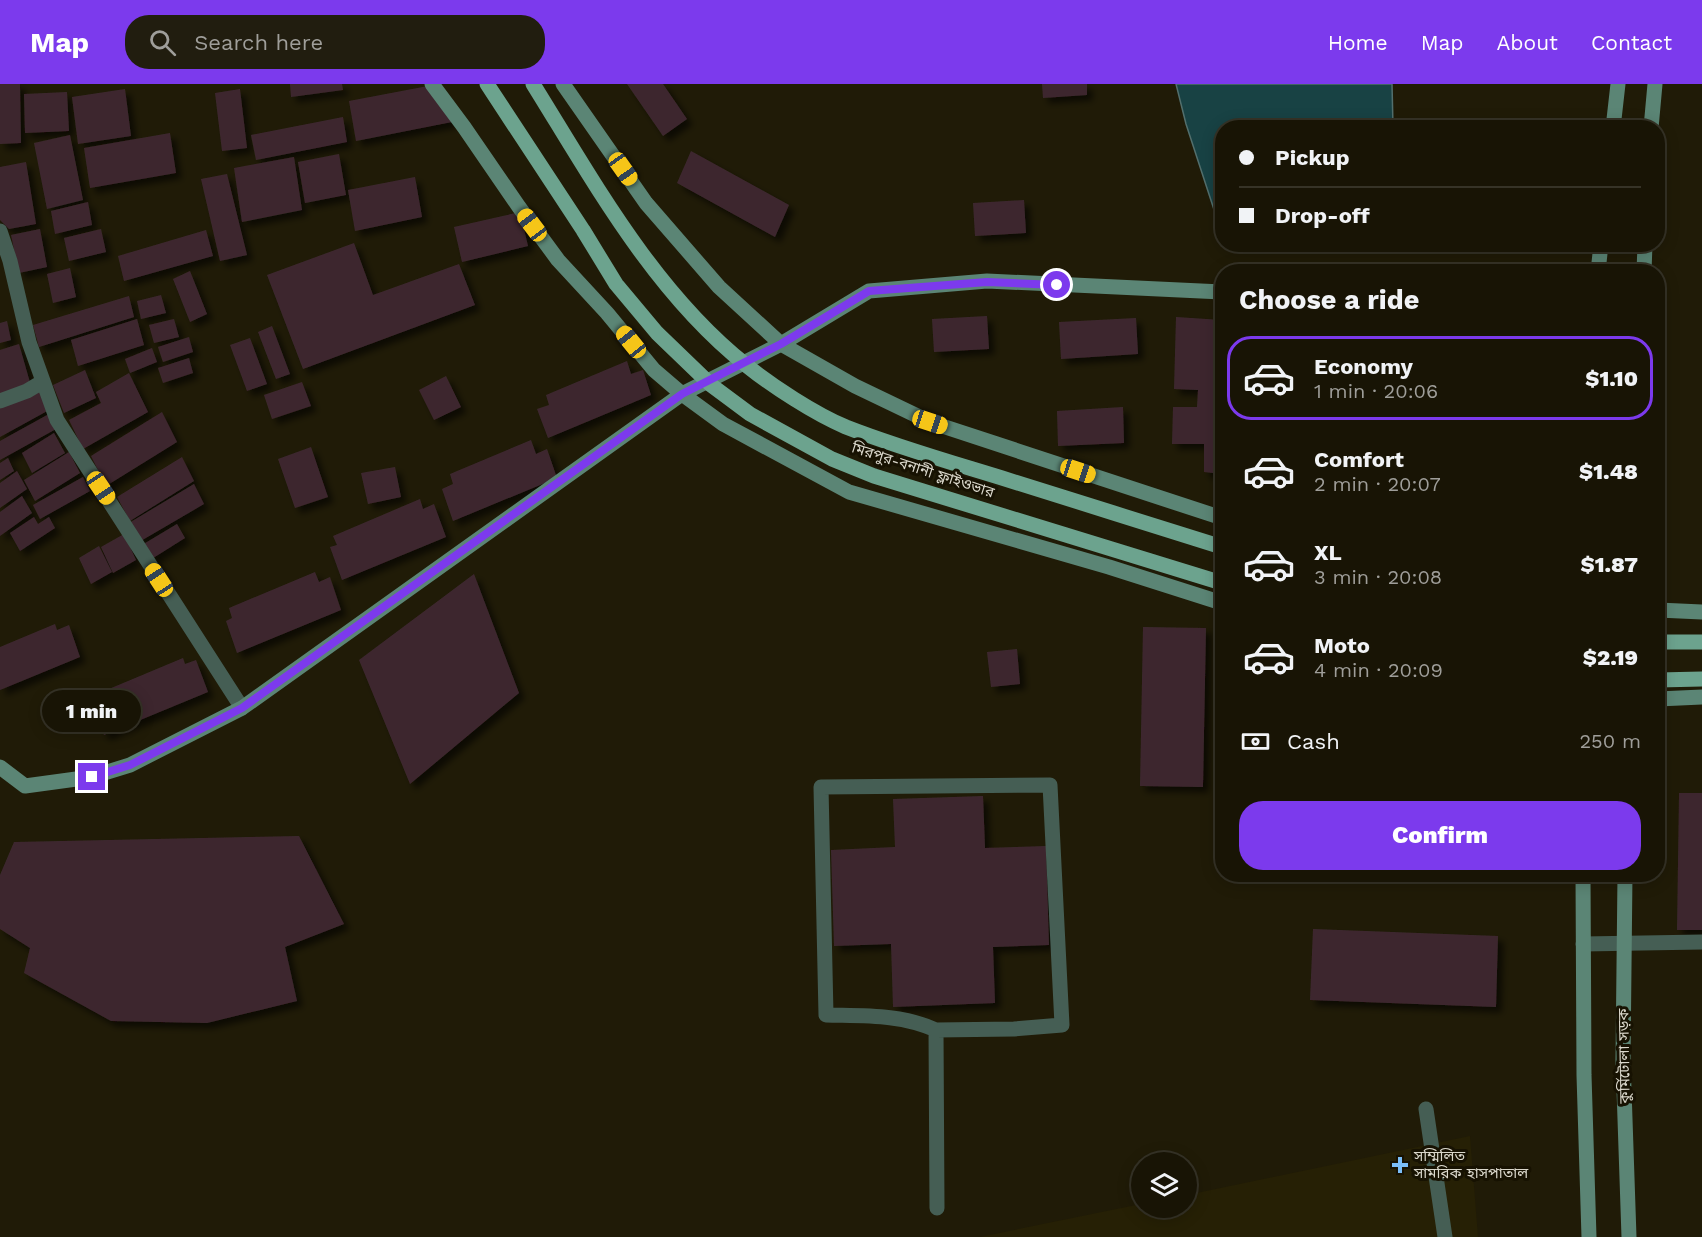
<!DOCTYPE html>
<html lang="en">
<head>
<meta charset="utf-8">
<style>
  :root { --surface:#181405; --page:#211d0f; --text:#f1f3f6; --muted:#9f9e9a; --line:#363327; --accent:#7c3aed }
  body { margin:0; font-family:"Work Sans","Noto Sans Bengali",sans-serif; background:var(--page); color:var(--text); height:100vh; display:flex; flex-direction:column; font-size:22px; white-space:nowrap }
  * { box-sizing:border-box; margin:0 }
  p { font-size:20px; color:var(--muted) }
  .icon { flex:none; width:33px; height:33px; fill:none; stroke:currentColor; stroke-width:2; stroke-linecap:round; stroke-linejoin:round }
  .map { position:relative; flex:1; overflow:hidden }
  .sheet { position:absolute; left:1215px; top:180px; width:450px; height:618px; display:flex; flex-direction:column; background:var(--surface); border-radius:24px; box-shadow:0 3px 15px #0003,0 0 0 2px var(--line) }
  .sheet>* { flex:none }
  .top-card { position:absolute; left:1215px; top:36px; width:450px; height:132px; border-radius:24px; box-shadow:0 3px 15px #0003,0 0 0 2px var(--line); display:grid; align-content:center; height:132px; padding:0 24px; background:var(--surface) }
  .controls { position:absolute; left:1131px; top:1068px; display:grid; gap:12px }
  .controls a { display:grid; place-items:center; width:66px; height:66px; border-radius:50%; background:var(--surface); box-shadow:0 3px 15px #0003,0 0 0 2px var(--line); font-size:30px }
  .end { position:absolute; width:27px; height:27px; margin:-14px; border:8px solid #7c3aed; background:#fff; box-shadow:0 0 0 3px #fff }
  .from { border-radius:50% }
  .bubble { position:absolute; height:42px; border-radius:21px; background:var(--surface); box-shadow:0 3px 15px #0003,0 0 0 2px var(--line); font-size:20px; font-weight:800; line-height:42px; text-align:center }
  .car { position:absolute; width:18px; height:36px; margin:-18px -9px; border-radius:8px; box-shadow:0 0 4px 2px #0007; background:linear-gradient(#f5c518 24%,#345 0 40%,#f5c518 0 76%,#345 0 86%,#f5c518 0) }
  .top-card b { display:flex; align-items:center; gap:21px; height:57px; font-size:22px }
  .top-card b+b { border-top:2px solid var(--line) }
  .top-card i { width:15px; height:15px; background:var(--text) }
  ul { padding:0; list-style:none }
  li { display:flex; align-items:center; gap:18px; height:84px; margin:0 12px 9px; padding:0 12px; border:3px solid transparent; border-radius:24px }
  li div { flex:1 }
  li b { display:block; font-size:22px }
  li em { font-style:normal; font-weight:800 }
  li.current { border-color:var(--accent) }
  li>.icon { width:54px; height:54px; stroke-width:1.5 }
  h2 { padding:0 24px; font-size:27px; line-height:72px }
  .pay { display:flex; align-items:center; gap:15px; height:66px; padding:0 24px; font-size:22px }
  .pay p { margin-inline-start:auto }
  .primary-button { display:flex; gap:12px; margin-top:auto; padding:12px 24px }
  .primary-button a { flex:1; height:69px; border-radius:24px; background:var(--accent); color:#fff; font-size:24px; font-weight:800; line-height:69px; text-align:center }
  header { display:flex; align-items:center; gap:36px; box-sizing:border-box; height:84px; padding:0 30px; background:var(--accent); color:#fff }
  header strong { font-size:28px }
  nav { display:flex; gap:33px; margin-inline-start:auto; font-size:21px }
  .search { width:420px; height:54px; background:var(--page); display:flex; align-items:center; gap:15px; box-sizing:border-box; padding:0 21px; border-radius:24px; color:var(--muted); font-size:22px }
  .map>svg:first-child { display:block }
  .built { fill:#262005 }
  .water { fill:#184244; stroke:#526f6d; stroke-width:1.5 }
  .building { fill:#3d282f; filter:url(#shadow) }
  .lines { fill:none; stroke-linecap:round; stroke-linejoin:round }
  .lane { stroke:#455e54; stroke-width:15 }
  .street { stroke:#455e54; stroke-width:15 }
  .secondary { stroke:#5b8575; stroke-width:15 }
  .primary { stroke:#6ca38e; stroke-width:15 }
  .primary-bridge { stroke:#6ca38e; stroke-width:15 }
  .route { stroke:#7c3aed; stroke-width:8 }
  .poi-dot { fill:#7bbef8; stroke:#171202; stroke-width:2 }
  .labels { text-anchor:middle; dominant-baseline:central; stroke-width:6; stroke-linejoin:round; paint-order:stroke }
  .street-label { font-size:15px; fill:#dbd8cc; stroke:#171202 }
  .poi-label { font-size:15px; fill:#dbd8cc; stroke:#171202; text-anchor:start }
</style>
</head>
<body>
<header>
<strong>Map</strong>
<div class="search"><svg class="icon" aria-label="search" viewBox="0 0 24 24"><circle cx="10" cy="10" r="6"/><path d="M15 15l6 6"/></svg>Search here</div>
<nav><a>Home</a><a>Map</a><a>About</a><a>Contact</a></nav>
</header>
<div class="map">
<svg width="1702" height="1153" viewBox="0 0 1702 1153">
  <defs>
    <filter id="shadow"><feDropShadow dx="5.5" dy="5.5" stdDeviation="3" flood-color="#0009"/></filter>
  </defs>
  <rect width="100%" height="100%" fill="#201b07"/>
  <path class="built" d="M1470,1052L1478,1153H980L1141,1120L1142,1124H1186L1187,1111Z"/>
  <path class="water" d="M1176,0H1392L1393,43L1222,44V150L1186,40Z"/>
  <path class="building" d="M0,0H20L21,59L0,60Z
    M290,0H342L343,6L291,13Z
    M627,0H663L687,35L663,52Z
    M1042,0H1087V11L1043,14Z
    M428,2L452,38L356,57L349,17Z
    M125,5L131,52L78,60L72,13Z
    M240,5L247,64L222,67L215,9Z
    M67,8L69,47L25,49L24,10Z
    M343,33L347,58L256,76L251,51Z
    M170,49L176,89L90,104L84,64Z
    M70,51L83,116L47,125L34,59Z
    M691,67L789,121L775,153L677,99Z
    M339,70L346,111L305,119L298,78Z
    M294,73L302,126L242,138L234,84Z
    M26,78L36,140L9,145L0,136V83Z
    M227,90L247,171L220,177L201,95Z
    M415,93L422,133L355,147L348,106Z
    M1024,116L1026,149L975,152L973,119Z
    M88,118L92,141L55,150L51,127Z
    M520,128L528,162L462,178L454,143Z
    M40,145L47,183L19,189L11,151Z
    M101,145L106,168L69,177L64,154Z
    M206,146L213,172L124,197L118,172Z
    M354,159L373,211L459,180L475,221L303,285L267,191Z
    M70,184L76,213L53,219L47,190Z
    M190,187L207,230L190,238L173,195Z
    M161,211L166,229L141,235L137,217Z
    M129,212L134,233L39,263L33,241Z
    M987,232L989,265L934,268L932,235Z
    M1176,233L1222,236V390L1204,388V360H1172L1173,323H1197L1198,306L1174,305Z
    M1136,234L1138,270L1061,275L1059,238Z
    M137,235L144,261L78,282L71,256Z
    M174,235L179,253L154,259L149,241Z
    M7,237L11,256L0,259V239Z
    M272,242L290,290L276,295L258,248Z
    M189,253L193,268L163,278L158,263Z
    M250,254L267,300L247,307L230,261Z
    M19,260L31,302L0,313V266Z
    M152,264L157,278L130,289L125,275Z
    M189,274L193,289L163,299L158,284Z
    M627,277L631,290L643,286L651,311L548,354L537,325L549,321L546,311Z
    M85,286L96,314L64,329L53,301Z
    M129,289L148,328L83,365L69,336L101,319L96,308Z
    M446,292L461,323L434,336L419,306Z
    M302,298L311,322L272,335L264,311Z
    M38,304L49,326L0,353V324Z
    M1123,323L1124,359L1058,362L1057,327Z
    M162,328L177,358L106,402L91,372Z
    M49,330L56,345L0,376V357Z
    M54,349L65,369L32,389L22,369Z
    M531,356L536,370L547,365L557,394L453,437L442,405L453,400L450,390Z
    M311,363L328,413L295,424L278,375Z
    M69,368L80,389L35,417L24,396Z
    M182,373L194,397L130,437L117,413Z
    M8,374L14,387L0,396V379Z
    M395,383L401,413L368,420L361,389Z
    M17,387L27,405L0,424V399Z
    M83,393L90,407L40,435L33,421Z
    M194,400L204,420L139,458L129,439Z
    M22,412L32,429L0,452V428Z
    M420,415L423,425L434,420L446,453L342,496L330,463L337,461L333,452Z
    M34,433L38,440L49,433L55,444L20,467L10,449Z
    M177,440L185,454L150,476L142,461Z
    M124,450L136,476L113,489L101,463Z
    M99,462L112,488L91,500L79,474Z
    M315,488L319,498L330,493L341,526L237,569L226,537L232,534L229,524Z
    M474,490L519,609L410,700L359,576Z
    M55,540L57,546L69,541L80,573L0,606V563Z
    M1143,543L1206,544L1203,703L1140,702Z
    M1017,565L1020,600L991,603L987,568Z
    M183,574L185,580L196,576L208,608L104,651L92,619L98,616L97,610Z
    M1679,709H1702V846H1677Z
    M983,712L985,764L1046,762L1049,861L993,863L995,919L893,923L891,860L834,862L831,766L895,763L893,715Z
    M299,752L344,840L285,863L297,917L207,939L111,937L24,889L30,864L0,845V791L14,758Z
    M1313,845L1498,852L1496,923L1310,916Z"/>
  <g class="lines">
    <path class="lane" d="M936,946C901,930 864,932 826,931L821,703L1050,701L1062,941L1014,945L936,946L937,1124
      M1426,1025L1445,1153"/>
    <path class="street" d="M0,147L10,177L29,258L57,336L242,624
      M0,317L27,307L42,298
      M1583,860L1702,858"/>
    <path class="secondary" d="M432,0L464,43L519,123L558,176L607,229L654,286L682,310L723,340L849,408L1109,483L1222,519
      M563,0L646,119L719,203L781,260L855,302L930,338L1222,434
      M1613,44L1618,0
      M1651,44L1655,0
      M1598,188L1601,160
      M1644,188L1645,160
      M1658,526L1702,528
      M1658,615L1702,613
      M0,683L25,702L91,693L130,681L242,624L682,310L781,260L869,207L987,197L1222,208
      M1583,790L1584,991L1589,1153
      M1625,790L1623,976L1629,1153"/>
    <path class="primary" d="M1658,558H1702
      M1658,596L1702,595"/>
    <path class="primary-bridge" d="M487,0L583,146L616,200L657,249L711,301L750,330L832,375L874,392L1222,499
      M533,0C594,98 654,208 746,281C772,302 815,330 846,343C897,363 950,378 1002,394C1075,417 1149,440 1222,463"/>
  </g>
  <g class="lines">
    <path class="route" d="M92,693L130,681L242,624L682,310L781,260L869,207L987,198L1057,201"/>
  </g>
  <path class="poi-dot" d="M1397 1072h6v6h6v6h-6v6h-6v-6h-6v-6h6z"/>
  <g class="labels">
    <g class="street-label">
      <text transform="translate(923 386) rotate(18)">মিরপুর-বনানী ফ্লাইওভার</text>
      <text transform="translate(1624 972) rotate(-91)">কুর্মিটোলা সড়ক</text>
    </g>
    <g class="poi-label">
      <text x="1414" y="1072">সম্মিলিত<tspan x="1414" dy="17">সামরিক হাসপাতাল</tspan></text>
    </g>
  </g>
</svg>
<div class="controls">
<a><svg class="icon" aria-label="layers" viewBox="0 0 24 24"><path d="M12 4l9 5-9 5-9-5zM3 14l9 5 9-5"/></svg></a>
</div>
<i class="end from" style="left:1057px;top:201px"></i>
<i class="end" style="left:92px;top:693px"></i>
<div class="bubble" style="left:42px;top:606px;width:99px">1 min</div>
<i class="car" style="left:623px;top:85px;rotate:145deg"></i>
<i class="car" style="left:532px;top:141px;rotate:323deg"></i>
<i class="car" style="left:631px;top:258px;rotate:321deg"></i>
<i class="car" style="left:930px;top:338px;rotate:108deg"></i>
<i class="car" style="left:1078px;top:387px;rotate:108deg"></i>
<i class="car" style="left:101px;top:404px;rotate:146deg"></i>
<i class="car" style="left:159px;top:496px;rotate:327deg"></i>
<div class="top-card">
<b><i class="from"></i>Pickup</b>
<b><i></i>Drop-off</b>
</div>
<section class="sheet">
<h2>Choose a ride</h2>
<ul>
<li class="current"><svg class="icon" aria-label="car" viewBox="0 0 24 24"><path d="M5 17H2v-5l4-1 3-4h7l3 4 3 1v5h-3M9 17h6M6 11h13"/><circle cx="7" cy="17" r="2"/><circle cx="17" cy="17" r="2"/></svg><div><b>Economy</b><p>1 min · 20:06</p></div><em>$1.10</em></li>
<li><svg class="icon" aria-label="car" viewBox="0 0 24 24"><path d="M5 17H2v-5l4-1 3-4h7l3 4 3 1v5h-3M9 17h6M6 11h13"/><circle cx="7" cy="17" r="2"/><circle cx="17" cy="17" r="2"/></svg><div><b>Comfort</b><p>2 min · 20:07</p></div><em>$1.48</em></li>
<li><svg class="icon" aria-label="car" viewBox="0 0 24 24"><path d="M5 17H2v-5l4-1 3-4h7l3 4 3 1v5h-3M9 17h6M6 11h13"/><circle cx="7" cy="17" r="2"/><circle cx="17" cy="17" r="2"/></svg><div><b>XL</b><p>3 min · 20:08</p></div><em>$1.87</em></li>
<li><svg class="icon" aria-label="car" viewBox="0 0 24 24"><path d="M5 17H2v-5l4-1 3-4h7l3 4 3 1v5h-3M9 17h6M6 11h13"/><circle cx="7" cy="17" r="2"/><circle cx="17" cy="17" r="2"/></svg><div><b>Moto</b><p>4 min · 20:09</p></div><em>$2.19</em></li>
</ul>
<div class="pay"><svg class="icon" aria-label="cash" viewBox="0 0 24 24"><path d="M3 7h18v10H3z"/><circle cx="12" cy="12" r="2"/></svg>Cash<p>250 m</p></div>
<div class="primary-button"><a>Confirm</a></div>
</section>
</div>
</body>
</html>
